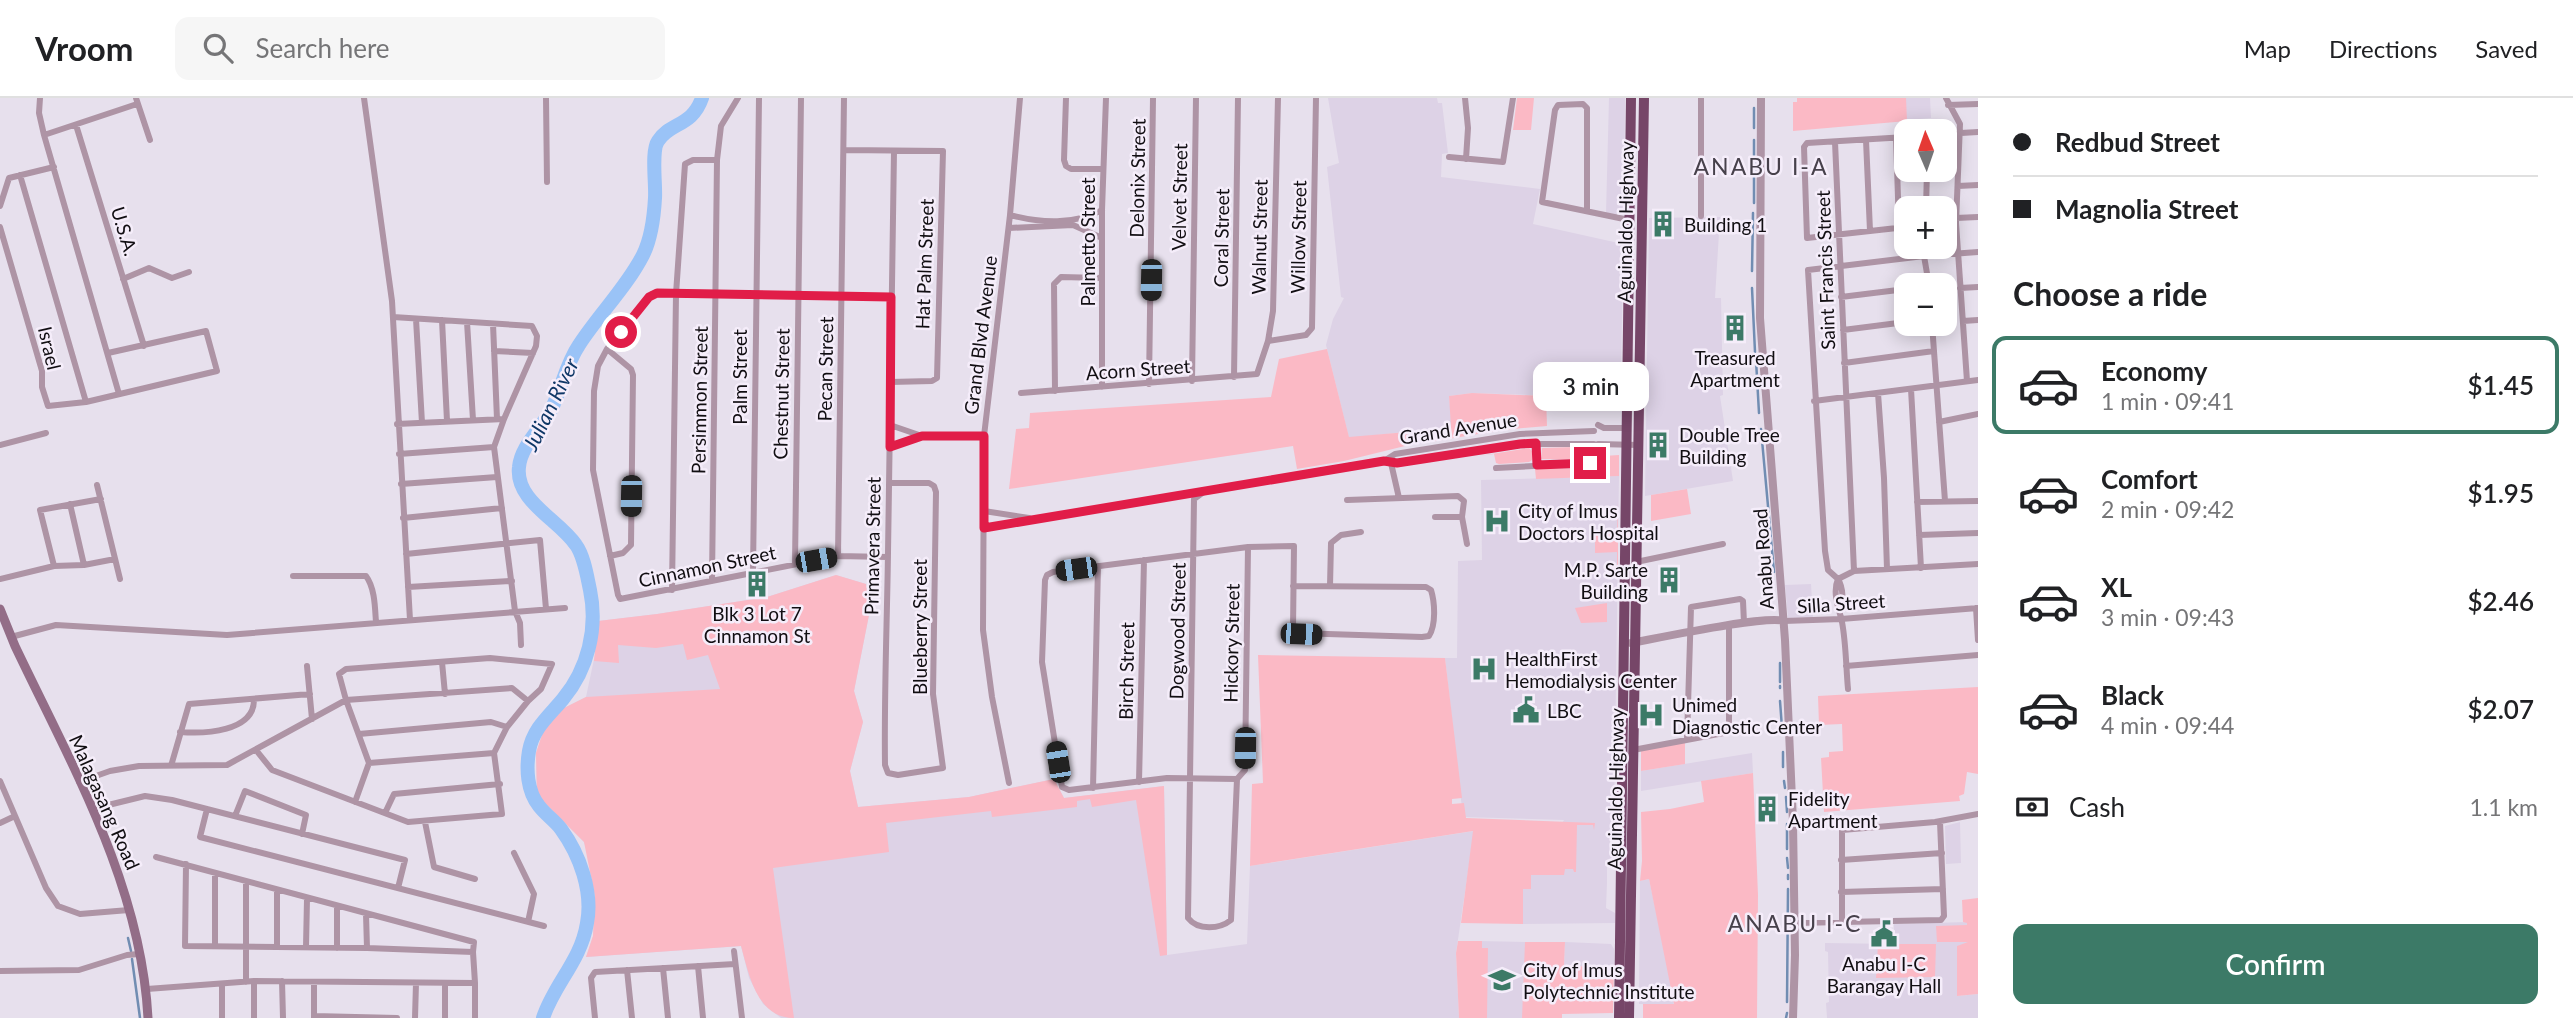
<!DOCTYPE html>
<html lang="en">
<head>
<meta charset="utf-8">
<style>
  :root { --surface:#fff; --page:#f6f6f6; --text:#202124; --muted:#757577; --line:#e0e0e0; --accent:#3c7a67 }
  body { margin:0; font-family:Lato,sans-serif; background:var(--page); color:var(--text); height:100vh; display:flex; flex-direction:column; font-size:26px; white-space:nowrap }
  * { box-sizing:border-box; margin:0 }
  p { font-size:23px; color:var(--muted) }
  .icon { flex:none; width:38px; height:38px; fill:none; stroke:currentColor; stroke-width:2; stroke-linecap:round; stroke-linejoin:round }
  .map { position:relative; flex:1; overflow:hidden }
  .side { display:flex; flex-direction:column; background:var(--surface); width:595px }
  .side>* { flex:none }
  .guide { display:grid; align-content:center; height:154px; padding:0 35px; background:var(--surface) }
  .needle { width:46px; rotate:358deg }
  .fabs { position:absolute; left:1894px; top:21px; display:grid; gap:14px }
  .fabs a { display:grid; place-items:center; width:63px; height:63px; border-radius:14px; background:var(--surface); box-shadow:0 4px 18px #0003; font-size:35px }
  .end { position:absolute; width:32px; height:32px; margin:-16px; border:9px solid #e11d48; background:#fff; box-shadow:0 0 0 4px #fff }
  .from { border-radius:50% }
  .bubble { position:absolute; height:49px; border-radius:14px; background:var(--surface); box-shadow:0 4px 18px #0003; font-size:23px; font-weight:600; line-height:49px; text-align:center }
  .car { position:absolute; width:21px; height:42px; margin:-21px -10px; border-radius:9px; box-shadow:0 0 5px 2px #0007; background:linear-gradient(#222 24%,#8ab4d8 0 40%,#222 0 76%,#8ab4d8 0 86%,#222 0) }
  .guide b { display:flex; align-items:center; gap:24px; height:66px; font-size:26px }
  .guide b+b { border-top:2px solid var(--line) }
  .guide i { width:18px; height:18px; background:var(--text) }
  ul { padding:0; list-style:none }
  li { display:flex; align-items:center; gap:21px; height:98px; margin:0 14px 10px; padding:0 21px; border:4px solid transparent; border-radius:14px }
  li div { flex:1 }
  li b { display:block; font-size:26px }
  li em { font-style:normal; font-weight:600 }
  li.selected { border-color:var(--accent) }
  li>.icon { width:63px; height:63px; stroke-width:1.5 }
  h2 { padding:0 35px; font-size:32px; line-height:84px }
  .pay { display:flex; align-items:center; gap:18px; height:77px; padding:0 35px; font-size:26px }
  .pay p { margin-inline-start:auto }
  .button { display:flex; gap:14px; margin-top:auto; padding:14px 35px }
  .button a { flex:1; height:80px; border-radius:14px; background:var(--accent); color:#fff; font-size:28px; font-weight:600; line-height:80px; text-align:center }
  header { display:flex; align-items:center; gap:42px; box-sizing:border-box; height:98px; padding:0 35px; background:var(--surface); border-bottom:2px solid var(--line) }
  header strong { font-size:33px }
  nav { display:flex; gap:38px; margin-inline-start:auto; font-size:24px }
  .search { width:490px; height:63px; background:var(--page); display:flex; align-items:center; gap:18px; box-sizing:border-box; padding:0 24px; border-radius:14px; color:var(--muted); font-size:26px }
  main { display:flex; flex:1; min-height:0 }
  .map>svg:first-child { display:block }
  .built { fill:#ddd2e6 }
  .green { fill:#fbb9c5 }
  .lines { fill:none; stroke-linecap:round; stroke-linejoin:round }
  .stream { stroke:#718db2; stroke-width:2.5 }
  .river { stroke:#9ac3f7; stroke-width:14 }
  .minor { stroke:#ae94a5; stroke-width:6 }
  .tertiary { stroke:#ae94a5; stroke-width:8 }
  .secondary { stroke:#936d87; stroke-width:9 }
  .trunk { stroke:#764668; stroke-width:10 }
  .route { stroke:#e11d48; stroke-width:9 }
  .labels { text-anchor:middle; dominant-baseline:central; stroke-width:5; stroke-linejoin:round; paint-order:stroke }
  .street-label { font-size:19px; fill:#110e12; stroke:#f5edfa }
  .poi-label { font-size:19px; fill:#110e12; stroke:#f5edfa; text-anchor:start }
  .water-label { font-size:21px; font-style:italic; fill:#0f3766; stroke:#f5edfa }
  .quarter-label { font-size:23px; letter-spacing:2px; fill:#47414b; stroke:#f5edfa }
</style>
</head>
<body>
<header>
<strong>Vroom</strong>
<div class="search"><svg class="icon" aria-label="search" viewBox="0 0 24 24"><circle cx="10" cy="10" r="6"/><path d="M15 15l6 6"/></svg>Search here</div>
<nav><a>Map</a><a>Directions</a><a>Saved</a></nav>
</header>
<main>
<div class="map">
<svg width="1978" height="920" viewBox="0 0 1978 920">
  <rect width="100%" height="100%" fill="#e7e0ed"/>
  <path class="built" d="M1328,0H1437L1438,5H1442L1448,55L1442,56L1441,79L1540,91L1533,126L1623,146V156H1620V161H1623L1621,276L1617,278V283H1621V300L1472,295L1449,298L1452,329L1349,340L1326,247L1333,221L1344,200L1341,199L1327,69L1339,65Z
    M1609,0H1625L1624,118L1606,115Z
    M1820,0H1930L1931,20L1819,30Z
    M1720,119L1715,200H1721L1723,297L1720,298L1733,383L1645,398L1649,120Z
    M1619,378L1614,724L1612,725V763L1607,766V785L1606,810L1615,815V825L1523,826V791L1564,722L1463,719L1445,560H1457L1458,463L1482,462L1481,382Z
    M836,477L866,486L870,512L854,593L863,624L850,673L858,709L969,699L1054,681L1064,700L1164,688L1167,857L1247,846L1250,768L1474,733L1456,855L1459,920H781L763,906L749,880L741,848L586,859L593,838L595,799L589,761L584,744L537,697L536,655L544,631L564,610L586,599L597,547L598,523L657,516L767,499Z
    M1811,486L1813,519L1788,520L1785,487Z
    M1752,655L1753,675L1641,693V673Z
    M1960,724L1961,765L1946,766L1945,728Z
    M1649,781L1668,869L1674,907L1639,906L1640,783Z
    M1968,824V845L1957,898L1978,896V920H1827L1826,905L1829,904L1828,854L1825,853V845L1894,846V826Z
    M1479,843L1528,844L1525,920H1477Z
    M1565,844L1611,846L1614,851V869L1564,868Z"/>
  <path class="green" d="M1517,0H1534L1531,32H1513Z
    M1797,0H1906L1907,23L1793,33V4H1797Z
    M1327,251L1349,339L1407,334L1409,347L1344,363L1297,371L1293,348L1009,391L1016,331L1029,330L1030,315L1271,299L1279,261Z
    M1472,295L1546,298L1547,328L1502,332L1430,344L1429,332L1451,329L1449,298Z
    M1574,349L1588,359L1619,357V378L1536,381L1535,371L1593,370V362L1541,361L1542,350Z
    M1529,350L1532,353V362L1529,364L1499,366L1496,365L1494,356L1479,358Z
    M1687,391L1691,416L1651,423V397Z
    M1618,403V481H1617V454L1595,455V435H1617Z
    M836,477L866,486L870,512L854,593L863,624L850,673L858,709L969,699L1054,681L1064,700L1164,688L1167,857L1160,858L1136,702L1092,709L1090,701L1077,703V709L992,719L991,713L886,725L889,754L773,770L794,920C757,920 749,877 741,848L586,859L593,838L595,799L584,744L537,697L536,655L544,631L564,610L586,599L720,591L708,557L687,562L683,546L656,550L618,547L619,565L594,563L598,523L657,516L767,499Z
    M1607,505V524L1581,525L1575,510Z
    M1258,557L1445,560L1462,700L1452,701V706L1464,705L1466,720L1595,725L1594,732L1593,727H1577L1576,774H1574L1573,771H1565L1564,777H1531V791H1523V826L1461,825L1473,733L1250,768L1252,686L1263,685Z
    M1978,589V676L1967,674L1964,696L1959,698L1960,703L1824,714L1821,660L1829,659V654L1843,653L1842,626L1819,627L1818,598Z
    M1685,644V666L1641,673V652Z
    M1753,675L1758,797L1757,920H1643V906H1674L1649,781L1640,783L1642,763L1641,714L1670,711L1704,704L1701,683Z
    M1978,800V896L1957,898V848L1968,844H1937L1936,828L1967,827V825L1963,824L1962,802Z
    M1458,843H1482V850H1488L1487,920H1459L1456,855Z
    M1525,844H1565L1564,868L1614,869L1613,915L1562,916V920H1522Z
    M1878,846H1936L1935,879L1876,880Z"/>
  <g class="lines">
    <path class="stream" d="M1754,10V30
      M1754,105V42
      M1752,173L1753,115
      M1752,190L1755,254
      M1756,262L1759,315
      M1761,331L1774,474
      M1780,565V584
      M1780,588V590
      M1780,603L1782,630
      M1783,654V669
      M1784,683L1785,690
      M1786,699L1787,714
      M1787,751V726
      M1787,760L1788,770
      M1788,777V781
      M128,840L131,853
      M132,861L140,920
      M1787,904L1788,791
      M1786,920L1787,915"/>
    <path class="river" d="M543,920C554,886 581,863 587,825C593,794 580,757 561,731C555,723 546,717 539,708C527,693 526,671 529,653C533,630 550,617 563,601C588,571 598,530 590,492C587,478 584,458 576,447C558,421 515,403 519,369C521,347 543,329 552,310C562,289 566,266 579,247C599,216 626,190 643,157C651,141 654,118 655,100C656,86 651,53 658,43C670,24 692,29 702,0"/>
    <path class="minor" d="M40,0L39,15L44,37L119,296
      M136,0L150,42
      M364,0L392,203L410,522
      M546,0L547,84
      M1066,0L1064,62L1066,68L1071,71H1103
      M1465,0L1468,30L1466,61
      M1701,0V118
      M1946,0L1960,26L1956,125L1967,283
      M1948,7L1978,6
      M76,27L144,248
      M1944,36L1978,34
      M44,37L137,6
      M1896,39L1899,130
      M1906,39L1807,45L1804,49L1807,140L1906,129
      M1866,42L1870,133
      M1835,44L1854,473
      M844,52L943,53L937,280L932,283L890,284
      M1449,59L1503,64L1513,0
      M20,77L86,304
      M1958,88L1978,87
      M0,108L9,80L54,69
      M1926,110L1927,72
      M1587,113V10L1583,6L1558,7L1555,12L1542,104L1624,121L1630,122
      M1010,117C1040,125 1075,127 1102,112
      M1956,120L1978,119
      M0,129L42,273V289L48,308L86,304L217,273L206,233L108,255
      M1009,130L1073,127L1102,140
      M1924,158L1929,187
      M123,181L149,170L172,180L189,174
      M1960,190L1978,189
      M1841,199L1906,191
      M393,219L532,228L537,238L536,248L504,321L494,349L515,513L520,525L521,547
      M416,221L422,325
      M442,222L447,323
      M1963,223L1978,222
      M467,224L473,322
      M493,226L497,321
      M1932,226L1945,403
      M1843,232L1906,224
      M1268,243L1306,237L1312,230L1316,0
      M607,251L631,271L633,277L631,447L623,455L610,458
      M494,253L533,255
      M1844,265L1934,253
      M1234,279L1238,0
      M1192,283L1196,0
      M1149,286L1153,0
      M1102,289V112L1106,0
      M1911,291L1921,470
      M1055,293L1054,186L1061,179L1102,180
      M1021,295L1257,276L1268,243L1273,213L1278,0
      M1878,295L1884,380L1887,471
      M1814,303L1978,282
      M1939,324L1978,316
      M397,326L504,321
      M890,327L922,338H984
      M1598,327L1604,330H1627
      M1536,344L1537,367
      M1598,346L1639,347
      M0,347L46,335
      M1584,347L1592,352H1598
      M889,349L922,338
      M399,356L494,349
      M1384,363L1395,356L1520,336L1594,333
      M1391,365L1399,400
      M1496,370L1590,365
      M889,385H929L934,388L936,394L933,596L943,670L898,677L888,675L885,667C884,596 887,526 888,455C891,321 891,187 894,53
      M401,386L497,379
      M97,387L120,481
      M1205,393L1194,401L1188,820C1198,833 1220,831 1231,822L1237,681
      M1347,402L1458,398L1464,403L1462,419L1467,446
      M1917,404L1978,403
      M70,406L84,467
      M984,413L1029,420
      M1435,419H1462
      M403,420L502,410
      M984,430L1384,363L1397,365L1520,346H1594
      M1919,437L1978,435
      M406,456L540,442L546,511
      M838,458L844,0
      M888,459L838,458L620,501L618,497L593,372L594,293L598,268L607,251L652,196L891,199
      M1636,464L1723,446
      M795,466L801,0
      M54,468L40,412L101,401
      M753,474L759,0
      M293,478H366C375,490 375,510 376,525
      M0,481L54,468L84,467L115,461
      M1838,481L1828,472L1825,453L1808,172L1924,158L1978,154
      M1838,481L1854,473L1978,466
      M1838,481C1832,495 1839,510 1842,524C1846,545 1846,569 1848,591
      M1838,481C1843,489 1844,504 1840,513
      M712,483L717,62L721,28L738,0
      M1330,488L1331,445L1341,437L1361,434
      M408,489L512,483
      M672,492L676,196L685,66L693,62H717
      M1976,510L1978,542
      M1784,523L1841,521L1978,510
      M11,539L56,527L227,537L565,510
      M442,564L445,596
      M307,568L312,621
      M1846,568L1978,557
      M180,634C204,636 255,634 254,601
      M359,636L491,624L507,629
      M1687,641L1691,509L1740,501L1743,503L1744,525
      M256,652L272,672L408,724L502,716L494,655L507,629L528,603L541,591L552,566L490,560L346,571L339,576L346,602L369,665L494,655
      M1633,652L1729,634V528
      M171,668L189,606L310,596
      M1237,681L1167,680L1069,692L1062,689L1042,564L1045,482L1047,477L1053,474L1248,449L1294,448L1293,531L1296,535L1422,539L1429,538C1436,527 1435,505 1431,492L1426,489L1293,488
      M1237,681L1245,672L1248,449
      M0,683L46,790L58,808L80,816L129,812
      M79,684L110,673L139,668L227,667L346,602L512,590L528,603
      M1139,684L1144,462
      M1009,685L992,599L983,532L984,338L1010,117L1020,0
      M1093,690L1098,468
      M355,704L369,665
      M92,711L145,698L172,702L405,762L398,790
      M207,711L200,739L544,828
      M385,715L394,696L500,686
      M235,718L245,693L306,717L302,736
      M425,724L434,769L475,781
      M0,725L15,718
      M514,755L534,796L528,824
      M156,759L474,844L473,854L367,850L185,848L186,766
      M1841,762L1942,755
      M246,784V884
      M277,793V849
      M1841,794L1943,791
      M366,816L367,850
      M1842,824V732L1935,724L1978,716
      M1795,825L1941,822L1944,818L1940,724
      M215,848V776
      M306,849L307,801
      M337,850V808
      M734,853L742,920
      M473,854L475,885
      M698,868L703,920
      M663,870L668,920
      M627,872L632,920
      M0,873L79,872L127,857L139,856
      M254,883V920
      M282,883L283,920
      M222,887V920
      M147,891L254,883L475,885V920
      M314,918L397,920
      M314,920V884
      M415,920L416,885
      M445,920V885
      M595,920L591,880L595,874L735,866"/>
    <path class="tertiary" d="M1761,0L1760,220L1785,542L1793,724L1795,857L1793,920
      M1631,545C1658,540 1765,517 1784,523"/>
    <path class="secondary" d="M0,511L15,548C71,666 141,786 148,920"/>
    <path class="trunk" d="M1619,920L1631,0
      M1629,920L1644,0"/>
  </g>
  <g class="lines">
    <path class="route" d="M621,234L649,199L657,195L891,199L890,349L922,338H984V430L1384,363L1397,365L1520,346L1536,345L1537,367L1590,365"/>
  </g>
  <defs>
    <g id="building-bare" transform="scale(2.1)"><path d="M-4-6H4V6H1V3H-1V6H-4ZM-2.5-4.3h1.7v1.8h-1.7ZM.8-4.3h1.7v1.8H.8ZM-2.5-1h1.7V.8h-1.7ZM.8-1h1.7V.8H.8Z" fill="#3c7a67" stroke="#f5edfa" stroke-width="2.5" paint-order="stroke"/></g>
    <g id="hospital-bare" transform="scale(2.1)"><path d="M-5-5h3v3.5h4V-5h3V5h-3V1.5h-4V5h-3Z" fill="#3c7a67" stroke="#f5edfa" stroke-width="2.5" paint-order="stroke"/></g>
    <g id="civic-bare" transform="scale(2.1)"><path d="M-.6-6.5H3V-4.5H.6V-3L4-1V1h2V6H-6V1h2V-1L-.6-3ZM-1.2 2.5V6h2.4V2.5Z" fill="#3c7a67" stroke="#f5edfa" stroke-width="2.5" paint-order="stroke"/></g>
    <g id="university-bare" transform="scale(2.1)"><path d="M0-5L7-2L0 1L-7-2ZM-4 1L0 2.5L4 1V4Q0 6-4 4Z" fill="#3c7a67" stroke="#f5edfa" stroke-width="2.5" paint-order="stroke"/></g>
  </defs>
  <g fill-rule="evenodd">
    <use href="#building-bare" x="1663" y="126"/>
    <use href="#building-bare" x="1735" y="230"/>
    <use href="#building-bare" x="1658" y="347"/>
    <use href="#hospital-bare" x="1497" y="423"/>
    <use href="#building-bare" x="1669" y="482"/>
    <use href="#building-bare" x="757" y="486"/>
    <use href="#hospital-bare" x="1484" y="571"/>
    <use href="#civic-bare" x="1526" y="612"/>
    <use href="#hospital-bare" x="1651" y="617"/>
    <use href="#building-bare" x="1767" y="711"/>
    <use href="#civic-bare" x="1884" y="836"/>
    <use href="#university-bare" x="1502" y="882"/>
  </g>
  <g class="labels">
    <g class="street-label">
      <text transform="translate(1137 80) rotate(-89)">Delonix Street</text>
      <text transform="translate(1179 99) rotate(-89)">Velvet Street</text>
      <text transform="translate(1625 124) rotate(-89)">Aguinaldo Highway</text>
      <text transform="translate(125 133) rotate(73)">U.S.A.</text>
      <text transform="translate(1259 139) rotate(-89)">Walnut Street</text>
      <text transform="translate(1298 139) rotate(-89)">Willow Street</text>
      <text transform="translate(1221 140) rotate(-89)">Coral Street</text>
      <text transform="translate(1087 144) rotate(-90)">Palmetto Street</text>
      <text transform="translate(924 166) rotate(-88)">Hat Palm Street</text>
      <text transform="translate(1825 172) rotate(-92)">Saint Francis Street</text>
      <text transform="translate(980 237) rotate(-83)">Grand Blvd Avenue</text>
      <text transform="translate(50 250) rotate(77)">Israel</text>
      <text transform="translate(825 271) rotate(-89)">Pecan Street</text>
      <text transform="translate(1138 271) rotate(-4)">Acorn Street</text>
      <text transform="translate(739 279) rotate(-90)">Palm Street</text>
      <text transform="translate(781 296) rotate(-89)">Chestnut Street</text>
      <text transform="translate(699 302) rotate(-89)">Persimmon Street</text>
      <text transform="translate(1458 330) rotate(-9)">Grand Avenue</text>
      <text transform="translate(872 448) rotate(-89)">Primavera Street</text>
      <text transform="translate(1763 461) rotate(-94)">Anabu Road</text>
      <text transform="translate(707 468) rotate(-12)">Cinnamon Street</text>
      <text transform="translate(1841 505) rotate(-4)">Silla Street</text>
      <text transform="translate(919 529) rotate(-90)">Blueberry Street</text>
      <text transform="translate(1177 533) rotate(-89)">Dogwood Street</text>
      <text transform="translate(1231 545) rotate(-89)">Hickory Street</text>
      <text transform="translate(1126 573) rotate(-89)">Birch Street</text>
      <text transform="translate(1615 691) rotate(-89)">Aguinaldo Highway</text>
      <text transform="translate(105 704) rotate(66)">Malagasang Road</text>
    </g>
    <g class="poi-label">
      <text x="1684" y="126">Building 1</text>
      <text x="1735" y="259" text-anchor="middle">Treasured<tspan x="1735" dy="22">Apartment</tspan></text>
      <text x="1679" y="336">Double Tree<tspan x="1679" dy="22">Building</tspan></text>
      <text x="1518" y="412">City of Imus<tspan x="1518" dy="22">Doctors Hospital</tspan></text>
      <text x="1648" y="471" text-anchor="end">M.P. Sarte<tspan x="1648" dy="22">Building</tspan></text>
      <text x="757" y="515" text-anchor="middle">Blk 3 Lot 7<tspan x="757" dy="22">Cinnamon St</tspan></text>
      <text x="1505" y="560">HealthFirst<tspan x="1505" dy="22">Hemodialysis Center</tspan></text>
      <text x="1672" y="606">Unimed<tspan x="1672" dy="22">Diagnostic Center</tspan></text>
      <text x="1547" y="612">LBC</text>
      <text x="1788" y="700">Fidelity<tspan x="1788" dy="22">Apartment</tspan></text>
      <text x="1884" y="865" text-anchor="middle">Anabu I-C<tspan x="1884" dy="22">Barangay Hall</tspan></text>
      <text x="1523" y="871">City of Imus<tspan x="1523" dy="22">Polytechnic Institute</tspan></text>
    </g>
    <g class="water-label">
      <text transform="translate(550 306) rotate(-64)">Julian River</text>
    </g>
    <g class="quarter-label">
      <text x="1761" y="68">ANABU I-A</text>
      <text x="1795" y="825">ANABU I-C</text>
    </g>
  </g>
</svg>
<div class="fabs">
<a><svg class="needle" viewBox="-14 -14 28 28"><path d="M0-13l5 13h-10z" fill="#e53935"/><path d="M0 13l5-13h-10z" fill="#757577"/></svg></a>
<a>+</a>
<a>−</a>
</div>
<i class="end from" style="left:621px;top:234px"></i>
<i class="end" style="left:1590px;top:365px"></i>
<div class="bubble" style="left:1533px;top:264px;width:116px">3 min</div>
<i class="car" style="left:1151px;top:182px;rotate:181deg"></i>
<i class="car" style="left:631px;top:398px;rotate:181deg"></i>
<i class="car" style="left:816px;top:462px;rotate:80deg"></i>
<i class="car" style="left:1076px;top:471px;rotate:262deg"></i>
<i class="car" style="left:1301px;top:536px;rotate:92deg"></i>
<i class="car" style="left:1245px;top:650px;rotate:181deg"></i>
<i class="car" style="left:1058px;top:664px;rotate:351deg"></i>
</div>
<section class="side">
<div class="guide">
<b><i class="from"></i>Redbud Street</b>
<b><i></i>Magnolia Street</b>
</div>
<h2>Choose a ride</h2>
<ul>
<li class="selected"><svg class="icon" aria-label="car" viewBox="0 0 24 24"><path d="M5 17H2v-5l4-1 3-4h7l3 4 3 1v5h-3M9 17h6M6 11h13"/><circle cx="7" cy="17" r="2"/><circle cx="17" cy="17" r="2"/></svg><div><b>Economy</b><p>1 min · 09:41</p></div><em>$1.45</em></li>
<li><svg class="icon" aria-label="car" viewBox="0 0 24 24"><path d="M5 17H2v-5l4-1 3-4h7l3 4 3 1v5h-3M9 17h6M6 11h13"/><circle cx="7" cy="17" r="2"/><circle cx="17" cy="17" r="2"/></svg><div><b>Comfort</b><p>2 min · 09:42</p></div><em>$1.95</em></li>
<li><svg class="icon" aria-label="car" viewBox="0 0 24 24"><path d="M5 17H2v-5l4-1 3-4h7l3 4 3 1v5h-3M9 17h6M6 11h13"/><circle cx="7" cy="17" r="2"/><circle cx="17" cy="17" r="2"/></svg><div><b>XL</b><p>3 min · 09:43</p></div><em>$2.46</em></li>
<li><svg class="icon" aria-label="car" viewBox="0 0 24 24"><path d="M5 17H2v-5l4-1 3-4h7l3 4 3 1v5h-3M9 17h6M6 11h13"/><circle cx="7" cy="17" r="2"/><circle cx="17" cy="17" r="2"/></svg><div><b>Black</b><p>4 min · 09:44</p></div><em>$2.07</em></li>
</ul>
<div class="pay"><svg class="icon" aria-label="cash" viewBox="0 0 24 24"><path d="M3 7h18v10H3z"/><circle cx="12" cy="12" r="2"/></svg>Cash<p>1.1 km</p></div>
<div class="button"><a>Confirm</a></div>
</section>
</main>
</body>
</html>
